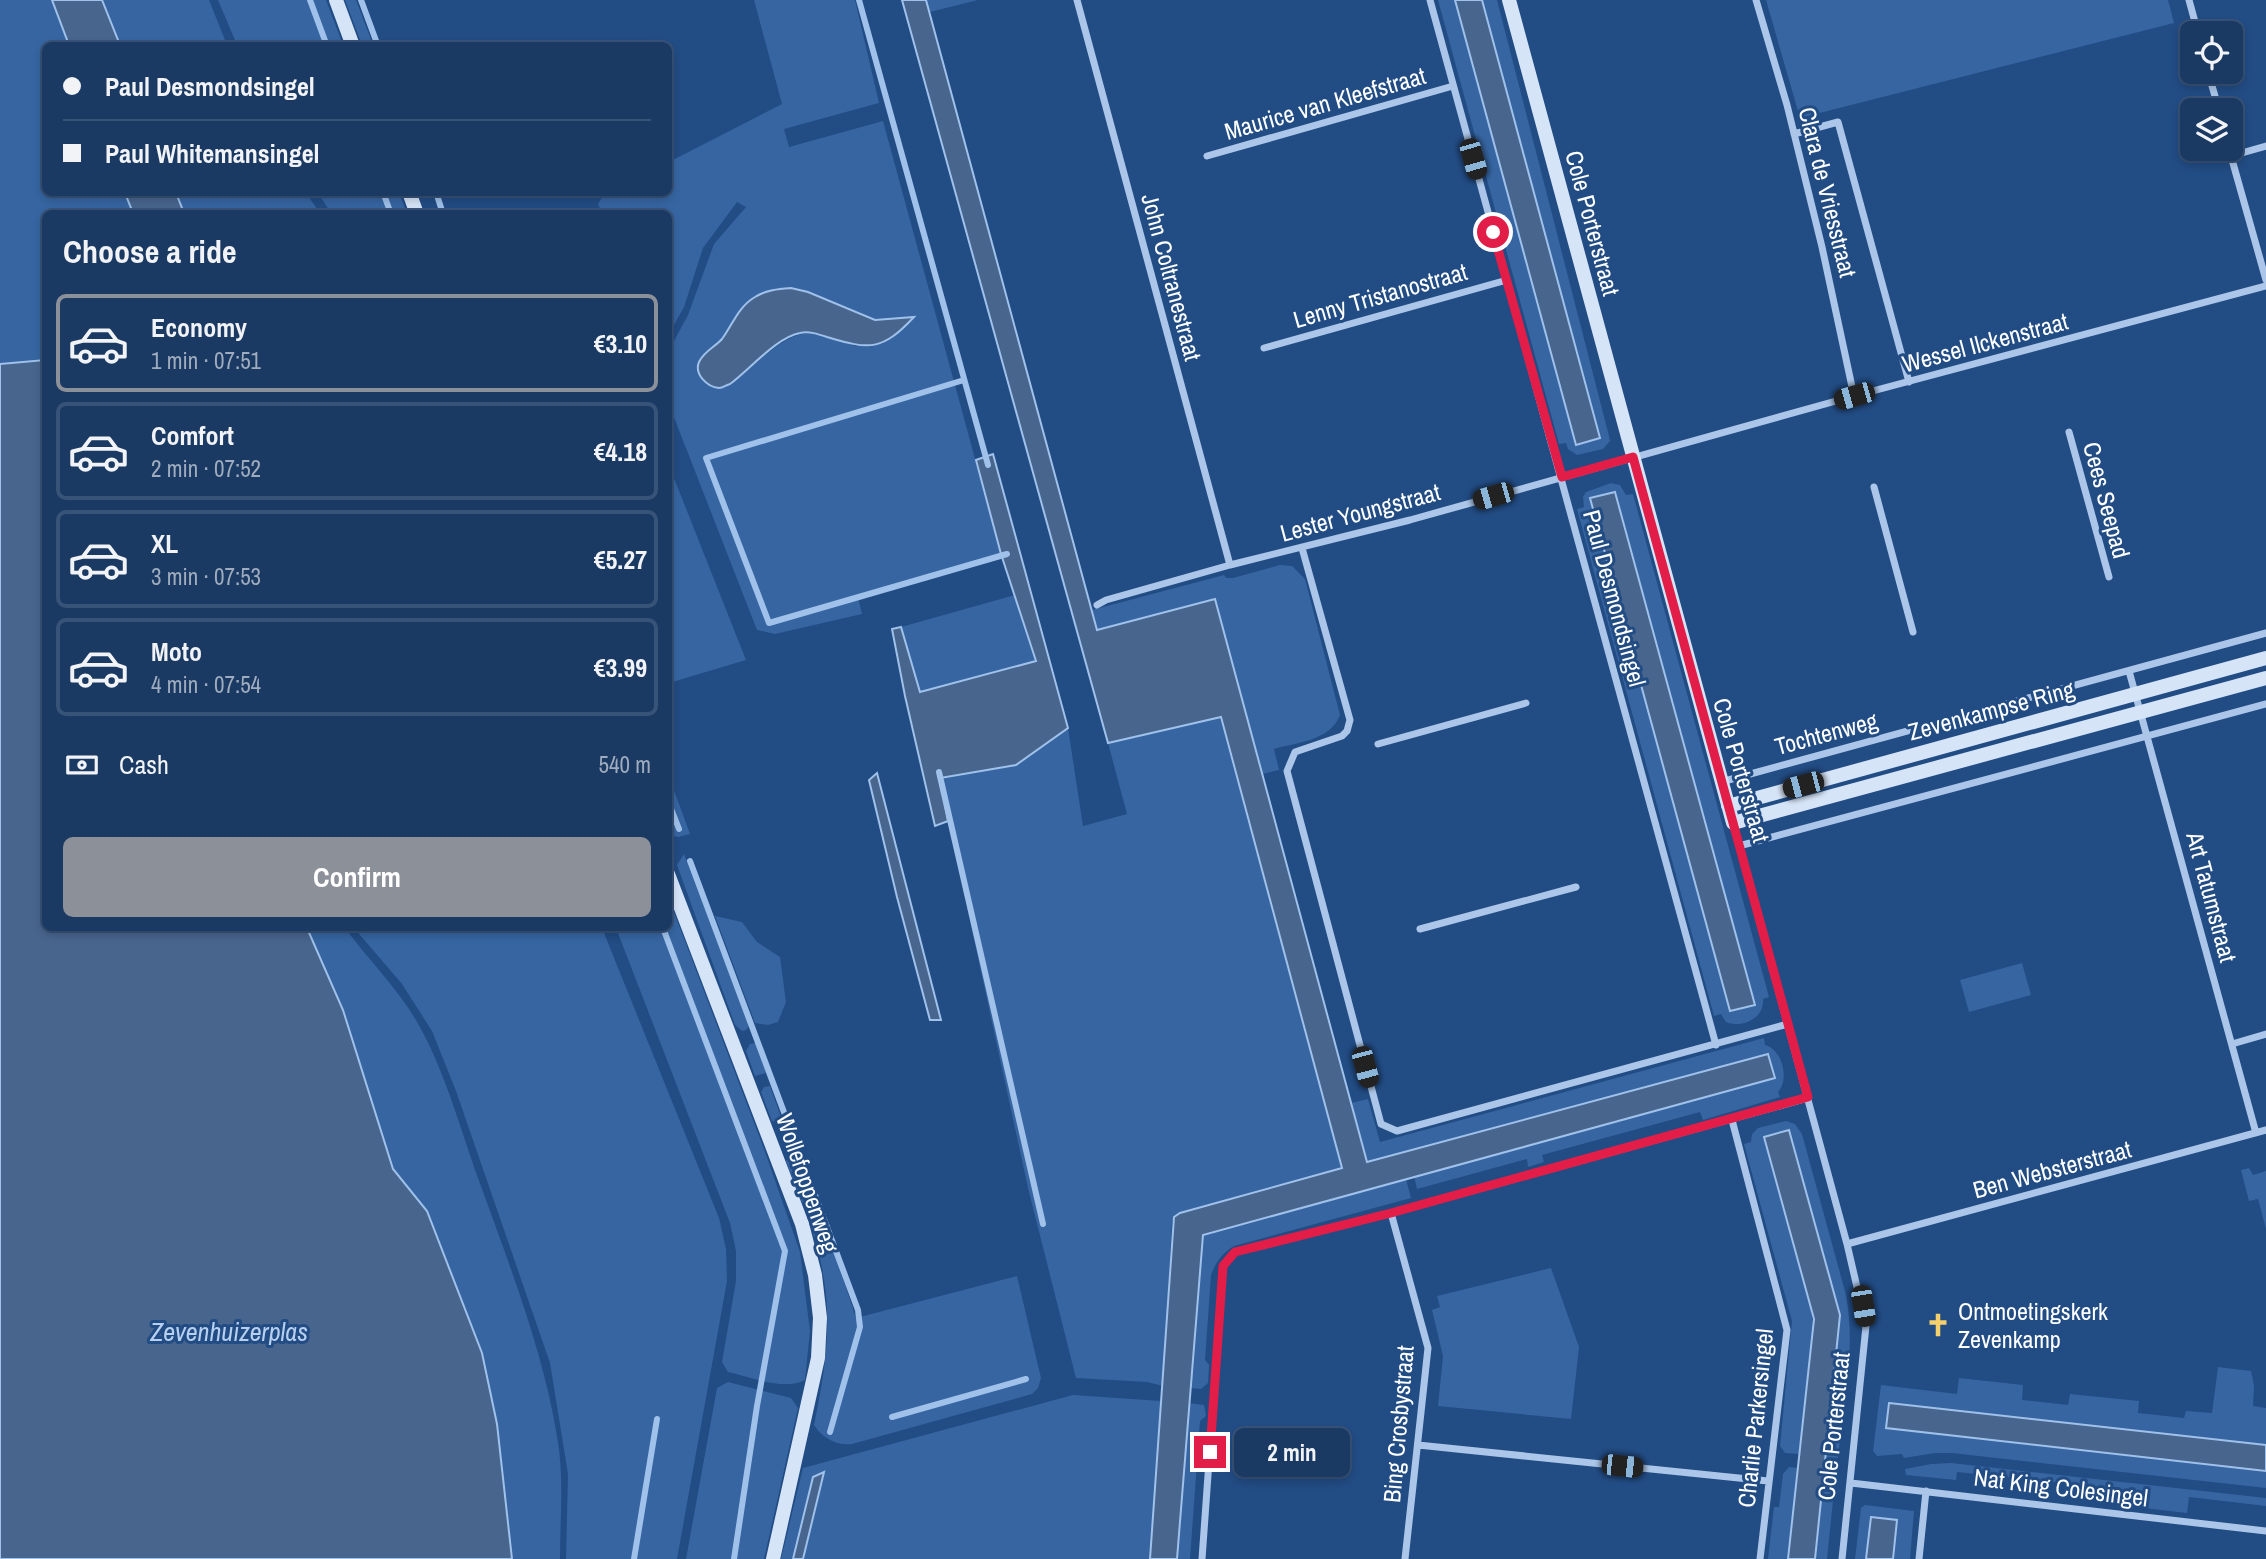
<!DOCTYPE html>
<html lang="en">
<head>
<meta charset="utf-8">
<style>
  :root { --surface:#1a3963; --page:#234069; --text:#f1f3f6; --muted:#9facbe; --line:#385378; --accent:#8c9099 }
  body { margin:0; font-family:"Archivo Narrow",sans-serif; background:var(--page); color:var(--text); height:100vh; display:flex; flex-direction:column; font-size:26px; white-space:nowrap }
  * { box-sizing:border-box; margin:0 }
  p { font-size:23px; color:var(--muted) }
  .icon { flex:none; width:38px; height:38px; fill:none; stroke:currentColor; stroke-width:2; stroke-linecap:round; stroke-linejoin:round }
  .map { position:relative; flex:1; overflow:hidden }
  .details { position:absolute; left:42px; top:210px; width:630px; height:721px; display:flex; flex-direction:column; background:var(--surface); border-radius:10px; box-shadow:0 4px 10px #0003,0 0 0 2px var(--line) }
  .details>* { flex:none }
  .top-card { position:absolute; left:42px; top:42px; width:630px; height:154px; border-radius:10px; box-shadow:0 4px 10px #0003,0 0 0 2px var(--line); display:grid; align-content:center; height:154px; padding:0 21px; background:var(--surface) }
  .tools { position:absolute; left:2180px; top:21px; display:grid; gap:14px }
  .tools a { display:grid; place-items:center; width:63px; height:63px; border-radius:10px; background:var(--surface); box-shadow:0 4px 10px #0003,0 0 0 2px var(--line); font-size:35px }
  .end { position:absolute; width:32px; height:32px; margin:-16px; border:9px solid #e11d48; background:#fff; box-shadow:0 0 0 4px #fff }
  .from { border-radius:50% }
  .bubble { position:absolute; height:49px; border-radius:10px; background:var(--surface); box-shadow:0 4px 10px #0003,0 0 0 2px var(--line); font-size:23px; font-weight:800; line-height:49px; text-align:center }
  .car { position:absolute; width:21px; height:42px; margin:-21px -10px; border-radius:9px; box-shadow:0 0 5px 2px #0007; background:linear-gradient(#222 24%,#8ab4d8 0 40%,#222 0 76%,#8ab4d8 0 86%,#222 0) }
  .top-card b { display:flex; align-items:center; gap:24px; height:66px; font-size:26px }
  .top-card b+b { border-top:2px solid var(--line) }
  .top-card i { width:18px; height:18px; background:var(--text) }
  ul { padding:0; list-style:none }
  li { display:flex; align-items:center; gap:21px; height:98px; margin:0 14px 10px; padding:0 7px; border:4px solid var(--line); border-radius:10px }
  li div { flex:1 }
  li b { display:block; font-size:26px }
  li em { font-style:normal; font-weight:800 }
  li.active { border-color:var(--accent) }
  li>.icon { width:63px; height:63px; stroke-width:1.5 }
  h2 { padding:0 21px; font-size:32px; line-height:84px }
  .pay { display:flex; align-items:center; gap:18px; height:77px; padding:0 21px; font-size:26px }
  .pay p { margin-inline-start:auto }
  .action { display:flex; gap:14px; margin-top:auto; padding:14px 21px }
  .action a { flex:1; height:80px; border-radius:10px; background:var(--accent); color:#fff; font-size:28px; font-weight:800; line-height:80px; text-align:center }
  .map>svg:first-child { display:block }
  .green { fill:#3665a1; fill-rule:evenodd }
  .water { fill:#48658e; stroke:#9fc1ea; stroke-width:2 }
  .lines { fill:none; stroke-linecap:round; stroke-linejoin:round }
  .stream { stroke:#9fc1ea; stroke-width:6 }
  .street { stroke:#abc6e9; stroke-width:7 }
  .secondary { stroke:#d6e4f7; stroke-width:14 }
  .route { stroke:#e11d48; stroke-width:9 }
  .labels { text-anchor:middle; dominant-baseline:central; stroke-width:6; stroke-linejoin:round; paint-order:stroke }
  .street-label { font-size:24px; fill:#fff; stroke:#224c84 }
  .poi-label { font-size:24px; fill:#fff; stroke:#224c84; text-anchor:start }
  .water-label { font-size:26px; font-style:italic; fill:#b7d0f0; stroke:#224c84 }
</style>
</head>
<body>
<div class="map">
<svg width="2266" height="1559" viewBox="0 0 2266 1559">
  <rect width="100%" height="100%" fill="#224c84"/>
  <path class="green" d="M0,0H209L227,45L46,46V192L306,193L320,213L46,214L45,500L0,501Z
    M218,0H326L343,45H237Z
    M345,0H356L373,45H362Z
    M754,0H855L879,103L784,129L789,147L883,121L1001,554L858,597L862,614L775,634L757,630L668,402L669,350L688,315L714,244L746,207L737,202L703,248L684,307L669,334L668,214L602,213L598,204L602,197L610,193L668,192L669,162L782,104ZM808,292L875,320L913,318L855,346C810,330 804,325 765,355L706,352L721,340Z
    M926,0H978L930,12Z
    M1438,0H1455L1577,444L1600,437L1482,0H1497L1609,436L1610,441L1603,449L1577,455L1568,449L1566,443L1559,444Z
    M1766,0H2168L2174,23L1800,118Z
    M318,193H399L407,213H331Z
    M668,463L746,660L669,683H668Z
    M1611,483L1620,485L1626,495L1633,494L1769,997L1763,999C1765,1018 1742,1029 1726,1022L1721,1014L1714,1016L1577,509L1584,507L1583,497L1586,492ZM1616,493L1755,1004L1730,1011L1591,499Z
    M1280,565L1292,566L1305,579L1340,715C1330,741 1298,742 1274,749L1279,770L1262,774L1215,599L1097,630L1092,610L1224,575L1226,578H1233Z
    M1015,595L1036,661L920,692L901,627Z
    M1220,717L1342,1169L1180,1213L1172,1222L1163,1386L1147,1382L1076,1378L1028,1188L939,778L1016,765L1068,728L1083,826L1127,814L1108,743Z
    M668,774L690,834L678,837L669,835Z
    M684,854L749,1026L746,1030L742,1031L735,1025L677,865Z
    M669,899L764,1149L800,1252L810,1331L805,1380C783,1391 751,1377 728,1372L722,1362L736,1281V1251L730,1223L616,928H668Z
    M715,916L742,922L757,942L780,957L786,1002L778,1022L768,1025L755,1023Z
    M307,928H345C370,962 401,991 421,1029C445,1073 461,1130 478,1178C509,1264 544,1352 558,1442C564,1481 560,1520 560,1559H512L497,1424L482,1353L427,1211L393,1169L343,1010Z
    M354,928H602L719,1218L726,1249L727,1281L677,1559H566L568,1474L550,1363L456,1091L432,1031L402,984Z
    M2022,963L2031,995L1969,1012L1960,980Z
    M1764,1038L1765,1045C1782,1049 1790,1079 1778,1092L1780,1097L1703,1120L1700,1112L1542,1155L1544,1162L1528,1167L1527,1159L1417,1189L1414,1176L1775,1078L1769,1054L1367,1163L1351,1103L1368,1099L1380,1142Z
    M756,1043L766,1073L755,1076L746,1051L750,1044Z
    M770,1086L783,1123L780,1124L772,1121L761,1092L764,1087Z
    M1786,1121L1795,1124L1802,1134L1846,1295C1856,1349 1844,1404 1838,1458L1826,1457L1840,1315L1789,1130L1764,1137L1811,1309L1814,1332L1800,1454L1785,1453L1780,1446L1792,1321L1744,1144L1751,1142L1752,1134L1758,1128Z
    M796,1151L817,1208L804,1207L786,1161Z
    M2249,1168L2253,1175L2266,1171V1229L2258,1199L2249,1201L2241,1170Z
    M1406,1179L1411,1198L1234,1246C1222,1253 1216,1262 1211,1275L1205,1360L1209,1365L1208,1383L1201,1389L1189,1388L1203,1235Z
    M823,1218L856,1318L1017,1276L1041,1378L1038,1388L1032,1394L852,1444C837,1446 822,1438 814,1425C829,1353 835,1301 812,1230L817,1220Z
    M1551,1268L1579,1347L1571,1419L1438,1406L1443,1356L1432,1310L1440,1307L1437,1296Z
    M2218,1367L2251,1371L2254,1386L2253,1406L2266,1408V1445L1889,1403L1886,1428L2266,1471V1488L1952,1453H1935L1904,1458L1902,1454L1877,1456L1873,1451L1881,1385L1957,1394L1959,1378L2023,1385L2022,1400L2068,1405L2070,1394L2139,1401L2138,1413L2184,1418L2186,1411L2212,1413Z
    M728,1382L791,1398L798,1408L764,1559H686L717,1388Z
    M1073,1395L1161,1401L1150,1559H803L824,1473L813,1477L793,1559H781L803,1468Z
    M1188,1403L1204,1405L1206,1416L1200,1421L1190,1559H1177Z
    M1951,1463L2266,1498V1506L2189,1497L2187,1513L2127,1506L2128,1490L1957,1472L1956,1480L1906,1475L1905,1469L1931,1464Z
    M1789,1467L1798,1468L1788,1559H1768L1774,1507H1779L1783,1474Z
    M1825,1471L1836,1472L1827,1559H1815Z
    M1865,1505L1914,1511L1910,1559H1893L1897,1520L1871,1517L1866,1559H1855L1861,1508Z"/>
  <path class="water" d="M52,0H102L120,45H69Z
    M902,0H926L1097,630L1215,599L1367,1162L1768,1054L1775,1078L1203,1235L1177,1559H1150L1174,1217L1180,1213L1342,1168L1221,717L1108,743Z
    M1455,0H1482L1600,438L1576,445Z
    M125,193H176L184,213H133Z
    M791,288L808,292L875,320L914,317C882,351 870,350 827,337C818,334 809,331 800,333C777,337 749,370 730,384C726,385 723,388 719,388C707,387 694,374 699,362C704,351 715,347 722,339C733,324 738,307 755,297C766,290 778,289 791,288Z
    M45,360L46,928H307L343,1010L393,1169L427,1211L482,1353L497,1424L512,1559H0V364Z
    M993,454L1068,728L1016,765L940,778L948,821L935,826L905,696L892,629L901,627L920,692L1036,661L1001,554L976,460Z
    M1615,492L1755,1005L1730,1011L1590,498Z
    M877,773L941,1020H930L897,897L869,780Z
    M1789,1130L1840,1315L1815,1559H1788L1814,1319L1764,1137Z
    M1889,1403L2266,1445V1471L1886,1428Z
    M824,1472L803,1559H793L813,1477Z
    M1871,1517L1897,1520L1893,1559H1866Z"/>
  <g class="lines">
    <path class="stream" d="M310,0L327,46
      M361,0L378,46
      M859,0L988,465
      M383,192L391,214
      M436,192L443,214
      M964,380L706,458L769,623L1007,554
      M939,772L1043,1224
      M668,801L679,829
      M690,861L858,1310L860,1327L830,1432
      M663,928L785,1251L757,1406L734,1559
      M892,1417L1026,1379
      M634,1559L657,1419"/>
    <path class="street" d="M1077,0L1230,565
      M1430,0L1716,1045
      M1756,0L1787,105L1822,247L1854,396
      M2189,0L2198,33
      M2208,72L2219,110
      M1794,134L1838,122L1909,382
      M2229,149L2266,280
      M1207,156L1453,86
      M2231,156L2266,146
      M1264,348L1507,280
      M2069,432L2109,577
      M1874,487L1913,632
      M1302,548L1350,720L1347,731L1342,736L1295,752L1287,771L1381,1124L1397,1131L1788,1024
      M1097,605L1106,600L1230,565L1410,520L1854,396L2266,286
      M2129,671L2256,1133
      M1378,744L1526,703
      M1721,782L2266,633
      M1733,823L1847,1244L1866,1326L1842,1559
      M1739,846L2266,704
      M1420,929L1576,887
      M2232,1044L2266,1034
      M1732,1120L1787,1330L1760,1559
      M1391,1213L1428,1348L1405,1559
      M1847,1244L2266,1130
      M1418,1445L1768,1481
      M1851,1483L2266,1531
      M1202,1559L1223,1266L1235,1252L1391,1213L1808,1098
      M1919,1559L1926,1491"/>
    <path class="secondary" d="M336,0L353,46
      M1509,0L1733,823L2266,678
      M409,192L417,214
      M1728,806L2266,658
      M668,874L802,1224L815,1275L820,1318L818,1358L773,1559"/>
  </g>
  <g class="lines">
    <path class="route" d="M1210,1452L1223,1266L1235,1252L1391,1213L1808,1097L1633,457L1562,477L1493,232"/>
  </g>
  <defs>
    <g id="church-bare" transform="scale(1.89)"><path d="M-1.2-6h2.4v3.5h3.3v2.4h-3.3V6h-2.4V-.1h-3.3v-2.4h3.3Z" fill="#f4cf6d" stroke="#224c84" stroke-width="2.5" paint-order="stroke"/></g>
  </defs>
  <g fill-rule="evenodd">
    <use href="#church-bare" x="1938" y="1325"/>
  </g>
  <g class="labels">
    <g class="street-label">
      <text transform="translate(1325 103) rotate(-16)">Maurice van Kleefstraat</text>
      <text transform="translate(1828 192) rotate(76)">Clara de Vriesstraat</text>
      <text transform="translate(1593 223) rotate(75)">Cole Porterstraat</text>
      <text transform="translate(1172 277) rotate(75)">John Coltranestraat</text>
      <text transform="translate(1380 295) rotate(-16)">Lenny Tristanostraat</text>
      <text transform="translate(1985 342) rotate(-15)">Wessel Ilckenstraat</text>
      <text transform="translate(2107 500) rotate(75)">Cees Seepad</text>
      <text transform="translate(1360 512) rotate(-15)">Lester Youngstraat</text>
      <text transform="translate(1615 598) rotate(75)">Paul Desmondsingel</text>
      <text transform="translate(1991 710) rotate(-15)">Zevenkampse Ring</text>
      <text transform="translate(1826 733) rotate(-15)">Tochtenweg</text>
      <text transform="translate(1742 770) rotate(74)">Cole Porterstraat</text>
      <text transform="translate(2212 897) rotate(75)">Art Tatumstraat</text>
      <text transform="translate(2052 1169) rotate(-15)">Ben Websterstraat</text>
      <text transform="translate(808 1183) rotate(71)">Wollefoppenweg</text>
      <text transform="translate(1755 1418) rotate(-84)">Charlie Parkersingel</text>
      <text transform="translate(1398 1424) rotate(-85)">Bing Crosbystraat</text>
      <text transform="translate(1833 1426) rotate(-84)">Cole Porterstraat</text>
      <text transform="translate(2061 1487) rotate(7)">Nat King Colesingel</text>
    </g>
    <g class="poi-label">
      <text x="1958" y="1311">Ontmoetingskerk<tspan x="1958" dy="28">Zevenkamp</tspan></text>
    </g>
    <g class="water-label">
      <text x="229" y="1331">Zevenhuizerplas</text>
    </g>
  </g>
</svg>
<div class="tools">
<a><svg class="icon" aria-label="locate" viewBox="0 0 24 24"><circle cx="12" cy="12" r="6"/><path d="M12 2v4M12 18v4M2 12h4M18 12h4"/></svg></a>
<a><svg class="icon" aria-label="layers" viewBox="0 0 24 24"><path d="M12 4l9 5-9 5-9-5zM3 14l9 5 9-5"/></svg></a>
</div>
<i class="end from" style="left:1493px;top:232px"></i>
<i class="end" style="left:1210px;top:1452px"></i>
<div class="bubble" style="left:1234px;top:1428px;width:116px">2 min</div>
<i class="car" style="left:1473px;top:159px;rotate:164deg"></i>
<i class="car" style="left:1854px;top:396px;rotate:254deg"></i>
<i class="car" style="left:1493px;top:496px;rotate:254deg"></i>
<i class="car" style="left:1803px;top:785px;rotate:255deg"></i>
<i class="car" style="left:1365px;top:1067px;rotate:165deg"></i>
<i class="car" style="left:1863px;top:1306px;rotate:171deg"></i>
<i class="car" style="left:1622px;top:1466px;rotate:96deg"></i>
<div class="top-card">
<b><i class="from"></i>Paul Desmondsingel</b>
<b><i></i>Paul Whitemansingel</b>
</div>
<section class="details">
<h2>Choose a ride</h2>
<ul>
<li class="active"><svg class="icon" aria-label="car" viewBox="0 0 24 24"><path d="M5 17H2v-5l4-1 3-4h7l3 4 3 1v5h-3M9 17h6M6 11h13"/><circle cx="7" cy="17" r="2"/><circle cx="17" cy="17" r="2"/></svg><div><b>Economy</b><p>1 min · 07:51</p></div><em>€3.10</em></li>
<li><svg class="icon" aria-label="car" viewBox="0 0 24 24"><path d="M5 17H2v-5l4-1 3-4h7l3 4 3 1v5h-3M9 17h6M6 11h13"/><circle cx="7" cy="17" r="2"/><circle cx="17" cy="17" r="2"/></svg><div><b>Comfort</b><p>2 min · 07:52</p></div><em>€4.18</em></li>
<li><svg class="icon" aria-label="car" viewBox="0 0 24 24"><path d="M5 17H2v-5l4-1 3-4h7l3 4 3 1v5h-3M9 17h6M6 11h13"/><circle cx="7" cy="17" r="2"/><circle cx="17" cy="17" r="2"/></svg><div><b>XL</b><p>3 min · 07:53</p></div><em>€5.27</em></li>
<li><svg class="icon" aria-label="car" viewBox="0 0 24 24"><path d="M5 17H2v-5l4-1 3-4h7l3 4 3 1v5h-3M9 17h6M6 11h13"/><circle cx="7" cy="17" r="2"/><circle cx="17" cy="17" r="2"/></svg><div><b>Moto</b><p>4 min · 07:54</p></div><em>€3.99</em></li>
</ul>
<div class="pay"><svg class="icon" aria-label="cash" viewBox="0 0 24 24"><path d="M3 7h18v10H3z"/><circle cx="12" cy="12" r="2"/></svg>Cash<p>540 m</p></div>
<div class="action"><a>Confirm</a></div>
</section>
</div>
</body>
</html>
